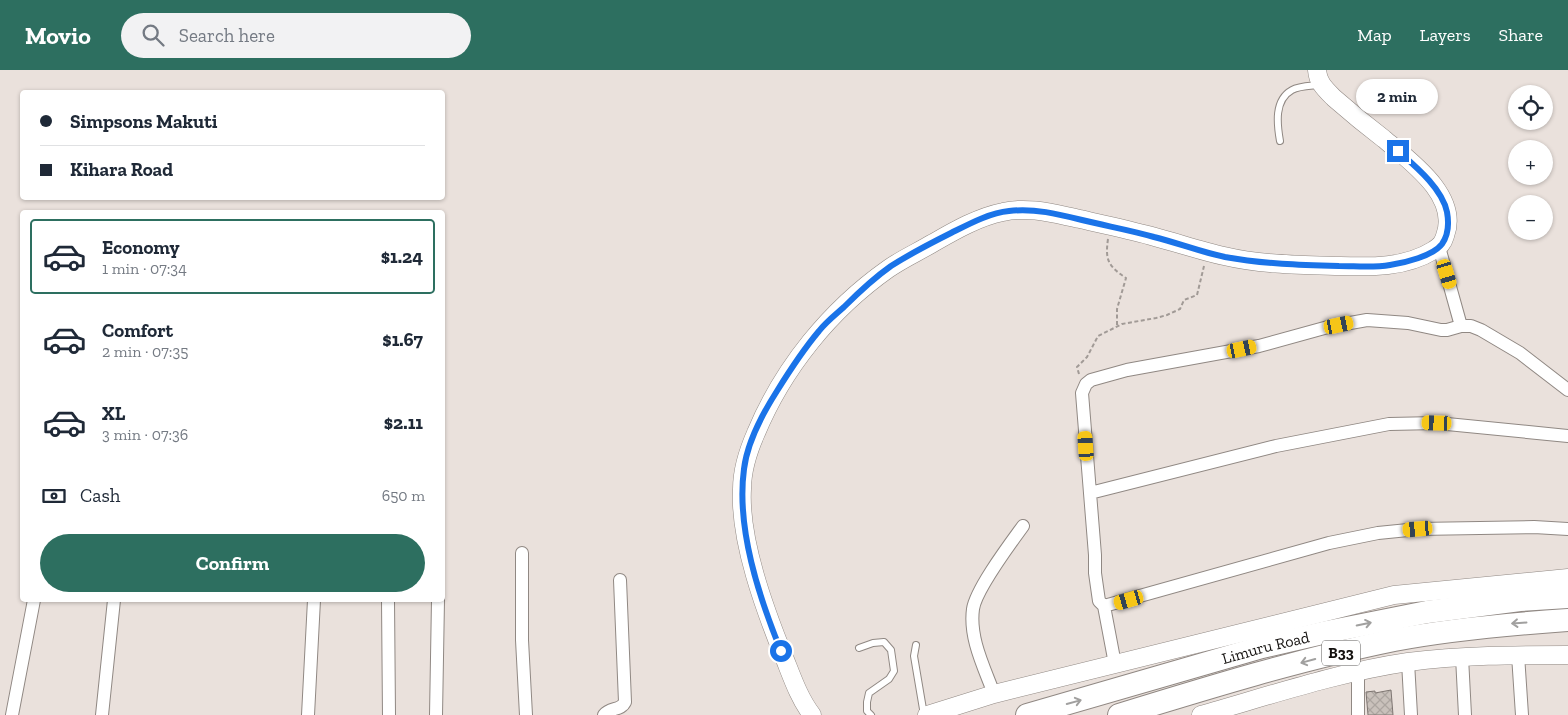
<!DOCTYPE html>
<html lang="en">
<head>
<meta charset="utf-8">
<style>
  :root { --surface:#fff; --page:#f2f2f3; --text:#1f2937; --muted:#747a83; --line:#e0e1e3; --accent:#2d6f60 }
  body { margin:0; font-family:"Zilla Slab",serif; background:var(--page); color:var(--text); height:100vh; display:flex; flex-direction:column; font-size:19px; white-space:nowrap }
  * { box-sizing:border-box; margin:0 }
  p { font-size:16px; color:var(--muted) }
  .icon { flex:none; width:28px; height:28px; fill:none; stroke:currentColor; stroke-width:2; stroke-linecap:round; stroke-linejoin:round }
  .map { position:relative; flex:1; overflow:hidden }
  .sheet { position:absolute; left:20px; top:140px; width:425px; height:392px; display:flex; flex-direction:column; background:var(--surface); border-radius:5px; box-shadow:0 1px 4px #0004 }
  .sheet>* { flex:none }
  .top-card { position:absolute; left:20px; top:20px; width:425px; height:110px; border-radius:5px; box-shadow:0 1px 4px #0004; display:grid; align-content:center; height:110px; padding:0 20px; background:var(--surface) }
  .tools { position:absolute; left:1508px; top:15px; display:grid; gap:10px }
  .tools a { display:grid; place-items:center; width:45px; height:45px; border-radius:50%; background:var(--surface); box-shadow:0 1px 4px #0004; font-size:25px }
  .end { position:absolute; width:22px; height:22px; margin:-11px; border:6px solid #1a73e8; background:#fff; box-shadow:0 0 0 2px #fff }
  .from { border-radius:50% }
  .bubble { position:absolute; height:35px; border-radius:18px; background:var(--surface); box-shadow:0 1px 4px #0004; font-size:16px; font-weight:800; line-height:35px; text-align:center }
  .car { position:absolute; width:15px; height:30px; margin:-15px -8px; border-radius:6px; box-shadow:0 0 4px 1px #0007; background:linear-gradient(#f5c518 24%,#345 0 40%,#f5c518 0 76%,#345 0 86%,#f5c518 0) }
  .top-card b { display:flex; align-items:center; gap:18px; height:48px; font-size:19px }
  .top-card b+b { border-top:1px solid var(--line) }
  .top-card i { width:12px; height:12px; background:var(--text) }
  ul { padding:9px 0 0; list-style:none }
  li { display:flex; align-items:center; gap:15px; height:75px; margin:0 10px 8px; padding:0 10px; border:2px solid transparent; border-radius:5px }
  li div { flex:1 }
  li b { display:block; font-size:19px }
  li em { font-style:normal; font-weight:800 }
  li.current { border-color:var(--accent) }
  li>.icon { width:45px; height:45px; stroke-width:1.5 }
  .pay { display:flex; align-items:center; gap:12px; height:55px; padding:0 20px; font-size:19px }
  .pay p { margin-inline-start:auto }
  .action { display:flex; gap:10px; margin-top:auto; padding:10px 20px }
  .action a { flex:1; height:58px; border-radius:30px; background:var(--accent); color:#fff; font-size:20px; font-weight:800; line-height:58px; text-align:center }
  header { display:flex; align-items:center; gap:30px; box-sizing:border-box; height:70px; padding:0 25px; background:var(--accent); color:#fff }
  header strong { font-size:24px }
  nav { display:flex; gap:28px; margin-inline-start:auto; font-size:18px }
  .search { width:350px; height:45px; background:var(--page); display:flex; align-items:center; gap:12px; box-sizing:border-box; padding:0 18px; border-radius:28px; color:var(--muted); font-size:19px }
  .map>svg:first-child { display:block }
  .building { fill:url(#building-cross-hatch); stroke:#7e7672 }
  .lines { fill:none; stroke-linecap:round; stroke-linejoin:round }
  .lane-casing { stroke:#908883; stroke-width:8 }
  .street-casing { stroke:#908883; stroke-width:14 }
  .secondary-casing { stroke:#908883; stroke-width:19 }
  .highway-casing { stroke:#908883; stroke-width:24 }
  .path { stroke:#a19a96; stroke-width:2; stroke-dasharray:4 2.5; stroke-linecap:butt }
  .lane { stroke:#fff; stroke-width:6 }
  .street { stroke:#fff; stroke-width:12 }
  .secondary { stroke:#fff; stroke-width:18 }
  .highway { stroke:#fff; stroke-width:22 }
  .oneway { stroke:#a1a09f }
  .route { stroke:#1a73e8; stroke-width:6 }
  .labels { text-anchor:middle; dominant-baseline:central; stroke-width:4; stroke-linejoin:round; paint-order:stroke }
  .shield { fill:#fff; stroke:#5a5857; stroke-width:1 }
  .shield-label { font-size:15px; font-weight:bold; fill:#14110f }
  .street-label { font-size:16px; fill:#14110f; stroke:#fff }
</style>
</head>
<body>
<header>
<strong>Movio</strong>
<div class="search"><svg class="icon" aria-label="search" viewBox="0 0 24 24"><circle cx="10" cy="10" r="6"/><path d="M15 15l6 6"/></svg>Search here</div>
<nav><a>Map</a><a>Layers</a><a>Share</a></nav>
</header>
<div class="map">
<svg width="1568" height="645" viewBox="0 0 1568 645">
  <defs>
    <pattern id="building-cross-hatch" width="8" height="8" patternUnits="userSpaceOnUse" patternTransform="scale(1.25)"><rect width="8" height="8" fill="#c9c1bb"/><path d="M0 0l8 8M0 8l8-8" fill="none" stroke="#aca5a0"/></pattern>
  </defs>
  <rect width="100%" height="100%" fill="#eae1dc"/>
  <path class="building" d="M1391,620L1393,645H1368L1366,622L1375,621V623Z"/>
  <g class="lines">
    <g class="lane-casing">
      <path id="lane" d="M1280,71C1277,54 1274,30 1292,20C1299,16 1311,16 1319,15
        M916,575L914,586L924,645
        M859,578L873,573L884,572L891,580L894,601L889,609L869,623L867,632V641L871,645"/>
    </g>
    <g class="street-casing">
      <path id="street" d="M1439,177L1461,256
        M1568,366L1437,353L1389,354L1276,376L1090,423L1095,485V503L1099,531L1104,536L1329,473L1378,463L1418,459L1534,457L1568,459
        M1090,423L1082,323L1086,314L1091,310L1127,300L1259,276L1328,257L1367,250L1408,253L1441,260H1447L1461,256H1471L1481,260L1520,283L1568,320
        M522,483V570L526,645
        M388,530L389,645
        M1104,536L1115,594
        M1518,585L1522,645
        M1462,587L1465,645
        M1408,592L1411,645
        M1358,602V645
        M994,624C984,597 969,568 973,539C976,519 1010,474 1023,456
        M12,645L34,530
        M102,645L114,530
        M308,645L314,530
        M436,645L438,530
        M604,645C610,637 621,641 625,632L620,510"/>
    </g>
    <g class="secondary-casing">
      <path id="secondary" d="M812,645C799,628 792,607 784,587C765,540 739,470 742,419C742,399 748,381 756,363C783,298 830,240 888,199C902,189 918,182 933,173C954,161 978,147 1003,142C1029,136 1055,144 1080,149C1105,155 1130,160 1155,167C1178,173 1201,181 1224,186C1262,195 1301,195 1340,196C1371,197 1405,198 1434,180C1440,176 1443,173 1445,166C1460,126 1410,91 1384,69C1367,56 1350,42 1334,28C1325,19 1318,13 1317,0
        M927,645L994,624L1394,525L1568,508
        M1201,645C1268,626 1339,602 1408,592C1461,585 1515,585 1568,585"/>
    </g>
    <g class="highway-casing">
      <g id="highway">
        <path id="s1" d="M1027,645L1262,577L1327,562L1427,542L1520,530L1568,527"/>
        <path d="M1119,645C1210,617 1301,589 1394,570C1452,559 1510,554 1568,550"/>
      </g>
    </g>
    <path class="path" d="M1108,169C1105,190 1108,196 1126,208L1117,239V257
      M1079,304L1077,297L1087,287L1098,266L1122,254L1156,248L1167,245L1180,239L1184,230L1197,225L1204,196"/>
    <use href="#lane" class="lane"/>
    <use href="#street" class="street"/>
    <use href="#secondary" class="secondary"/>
    <use href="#highway" class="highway"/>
  </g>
  <defs><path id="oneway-shaft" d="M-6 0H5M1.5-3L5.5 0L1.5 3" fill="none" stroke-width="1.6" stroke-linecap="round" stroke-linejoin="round" transform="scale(1.25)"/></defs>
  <g class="oneway">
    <use href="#oneway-shaft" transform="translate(1519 553) rotate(176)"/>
    <use href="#oneway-shaft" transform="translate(1364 554) rotate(-12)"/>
    <use href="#oneway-shaft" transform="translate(1308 591) rotate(165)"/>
    <use href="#oneway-shaft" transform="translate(1074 632) rotate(-15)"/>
  </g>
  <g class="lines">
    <path class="route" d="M781,581C759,527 736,458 744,399C747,374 763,343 777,321C790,300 803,280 819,261C826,252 835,245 844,237C859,222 874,208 891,196C910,184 931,173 951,163C969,154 989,143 1009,141C1034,138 1058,144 1082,150C1106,156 1130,160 1154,167C1178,173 1201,182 1225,187C1263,194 1301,195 1339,196C1356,196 1373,198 1390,195C1404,193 1433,186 1442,174C1449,164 1449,153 1447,142C1442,118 1415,96 1398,81"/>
  </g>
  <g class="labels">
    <rect class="shield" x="1322" y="570.5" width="38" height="25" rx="4"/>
    <g class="shield-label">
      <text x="1341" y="583">B33</text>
    </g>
    <g class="street-label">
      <text stroke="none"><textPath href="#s1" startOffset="248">Limuru Road</textPath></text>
    </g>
  </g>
</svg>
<div class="tools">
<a><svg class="icon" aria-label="locate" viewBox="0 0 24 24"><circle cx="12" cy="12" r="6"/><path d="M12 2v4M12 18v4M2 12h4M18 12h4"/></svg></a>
<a>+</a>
<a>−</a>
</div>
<i class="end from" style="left:781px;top:581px"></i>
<i class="end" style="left:1398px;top:81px"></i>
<div class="bubble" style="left:1356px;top:9px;width:82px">2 min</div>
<i class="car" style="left:1447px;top:204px;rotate:163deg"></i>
<i class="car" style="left:1339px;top:255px;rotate:78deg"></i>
<i class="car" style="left:1242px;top:279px;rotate:78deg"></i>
<i class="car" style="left:1437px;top:353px;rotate:272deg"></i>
<i class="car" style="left:1086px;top:376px;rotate:356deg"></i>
<i class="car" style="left:1418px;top:459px;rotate:265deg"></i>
<i class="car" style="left:1129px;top:530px;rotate:254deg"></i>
<div class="top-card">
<b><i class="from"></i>Simpsons Makuti</b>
<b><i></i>Kihara Road</b>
</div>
<section class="sheet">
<ul>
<li class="current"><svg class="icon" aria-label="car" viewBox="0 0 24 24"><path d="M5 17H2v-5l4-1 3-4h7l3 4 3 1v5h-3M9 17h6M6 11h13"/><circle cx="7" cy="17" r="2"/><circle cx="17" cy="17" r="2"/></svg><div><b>Economy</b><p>1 min · 07:34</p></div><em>$1.24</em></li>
<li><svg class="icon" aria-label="car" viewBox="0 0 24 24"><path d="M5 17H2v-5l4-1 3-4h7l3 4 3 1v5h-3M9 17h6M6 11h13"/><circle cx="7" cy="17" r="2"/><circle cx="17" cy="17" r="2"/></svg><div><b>Comfort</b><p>2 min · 07:35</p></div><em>$1.67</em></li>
<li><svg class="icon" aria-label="car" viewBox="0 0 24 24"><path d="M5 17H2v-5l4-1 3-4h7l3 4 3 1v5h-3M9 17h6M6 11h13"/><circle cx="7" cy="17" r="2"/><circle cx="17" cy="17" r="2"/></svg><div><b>XL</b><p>3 min · 07:36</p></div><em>$2.11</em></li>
</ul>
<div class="pay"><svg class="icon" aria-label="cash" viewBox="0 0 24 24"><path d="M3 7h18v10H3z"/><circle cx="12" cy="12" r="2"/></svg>Cash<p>650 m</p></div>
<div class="action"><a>Confirm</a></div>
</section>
</div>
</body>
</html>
